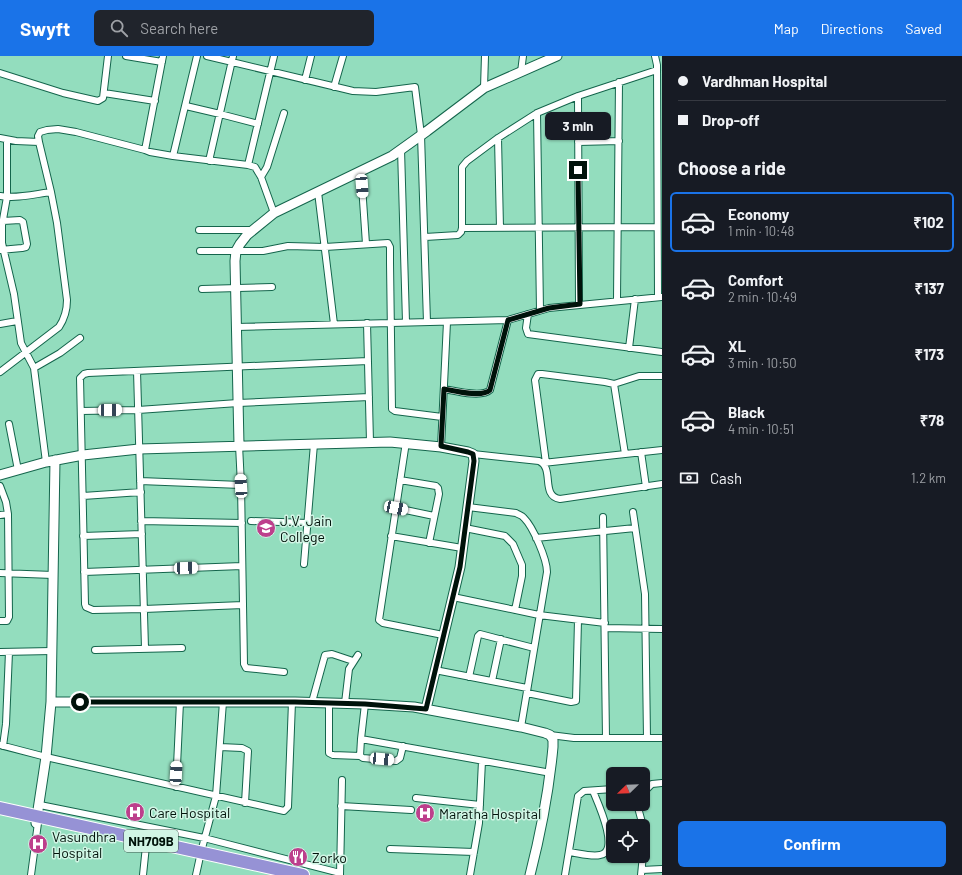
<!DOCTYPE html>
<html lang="en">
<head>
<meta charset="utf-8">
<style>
  :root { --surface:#171b24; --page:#20242c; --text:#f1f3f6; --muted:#9ea1a6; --line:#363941; --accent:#1a73e8 }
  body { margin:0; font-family:Barlow,sans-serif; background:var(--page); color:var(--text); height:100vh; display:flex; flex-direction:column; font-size:15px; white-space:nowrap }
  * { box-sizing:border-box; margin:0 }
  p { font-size:13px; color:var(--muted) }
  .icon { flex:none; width:22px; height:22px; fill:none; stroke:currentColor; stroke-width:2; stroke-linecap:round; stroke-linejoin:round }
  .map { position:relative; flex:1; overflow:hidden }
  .drawer { display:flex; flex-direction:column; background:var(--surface); width:300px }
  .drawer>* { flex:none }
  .top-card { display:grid; align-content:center; height:88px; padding:0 16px; background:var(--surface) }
  .needle { width:26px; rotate:247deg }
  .tools { position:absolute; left:606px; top:711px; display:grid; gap:8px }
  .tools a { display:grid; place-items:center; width:44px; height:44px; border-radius:6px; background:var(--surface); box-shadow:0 1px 3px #0004; font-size:20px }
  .end { position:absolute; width:18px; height:18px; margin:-9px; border:5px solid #00120a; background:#fff; box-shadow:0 0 0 2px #fff }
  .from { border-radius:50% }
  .bubble { position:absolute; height:28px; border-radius:6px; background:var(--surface); box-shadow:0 1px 3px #0004; font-size:13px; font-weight:700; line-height:28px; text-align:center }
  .car { position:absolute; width:12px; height:24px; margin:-12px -6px; border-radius:5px; box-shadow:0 0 3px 1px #0007; background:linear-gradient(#fff 24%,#345 0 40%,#fff 0 76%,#345 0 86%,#fff 0) }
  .top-card b { display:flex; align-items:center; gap:14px; height:38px; font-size:15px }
  .top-card b+b { border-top:1px solid var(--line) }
  .top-card i { width:10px; height:10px; background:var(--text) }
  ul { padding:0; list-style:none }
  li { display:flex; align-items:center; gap:12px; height:60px; margin:0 8px 6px; padding:0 8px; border:2px solid transparent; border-radius:6px }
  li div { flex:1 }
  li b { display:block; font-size:15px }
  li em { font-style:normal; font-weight:700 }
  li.current { border-color:var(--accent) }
  li>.icon { width:36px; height:36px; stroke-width:1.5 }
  h2 { padding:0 16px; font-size:18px; line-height:48px }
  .pay { display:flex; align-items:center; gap:10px; height:44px; padding:0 16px; font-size:15px }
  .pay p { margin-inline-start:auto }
  .cta { display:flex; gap:8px; margin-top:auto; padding:8px 16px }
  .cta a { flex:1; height:46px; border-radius:6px; background:var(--accent); color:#fff; font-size:16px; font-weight:700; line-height:46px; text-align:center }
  header { display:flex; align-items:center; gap:24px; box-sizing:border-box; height:56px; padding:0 20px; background:var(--accent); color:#fff }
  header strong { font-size:19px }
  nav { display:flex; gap:22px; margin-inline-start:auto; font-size:14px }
  .search { width:280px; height:36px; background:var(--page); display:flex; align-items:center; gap:10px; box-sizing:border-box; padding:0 14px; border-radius:6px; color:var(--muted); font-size:15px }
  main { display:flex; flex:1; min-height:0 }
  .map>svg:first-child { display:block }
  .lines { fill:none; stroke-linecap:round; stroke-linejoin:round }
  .street-casing { stroke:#14654c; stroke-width:8 }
  .secondary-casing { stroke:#14654c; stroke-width:11 }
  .highway-casing { stroke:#fff; stroke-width:14 }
  .street { stroke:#fff; stroke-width:6 }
  .secondary { stroke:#fff; stroke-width:9 }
  .highway { stroke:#9692d5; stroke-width:12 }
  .route { stroke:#00120a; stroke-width:5 }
  .labels { text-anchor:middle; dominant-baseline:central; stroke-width:3; stroke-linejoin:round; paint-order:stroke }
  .shield { fill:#d1f5e5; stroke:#3f564c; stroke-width:1 }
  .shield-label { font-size:13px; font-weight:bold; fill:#00120a }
  .poi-label { font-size:14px; fill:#00120a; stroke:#d1f5e5; text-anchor:start }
</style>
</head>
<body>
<header>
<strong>Swyft</strong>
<div class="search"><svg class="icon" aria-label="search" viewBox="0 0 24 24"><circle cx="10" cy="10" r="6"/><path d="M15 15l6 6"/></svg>Search here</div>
<nav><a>Map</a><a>Directions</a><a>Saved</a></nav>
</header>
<main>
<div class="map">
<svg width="662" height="819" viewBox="0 0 662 819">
  <rect width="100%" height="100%" fill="#93ddbe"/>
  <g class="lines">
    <g class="street-casing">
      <path id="street" d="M126,0L162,6
        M197,0L173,100L248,109L255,111L261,121L274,157
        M207,0L353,35L376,36L415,31L421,79L427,266
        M655,0L657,9L658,241
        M521,16L523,0
        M0,17L63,37L98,45L103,42L108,0
        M305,24L311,0
        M334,31L343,0
        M484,32L485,0
        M104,37L155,45
        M578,40L579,248
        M186,50L220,58L258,68
        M537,57L540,254
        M0,82L16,85L39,86
        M498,82L500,172
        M7,84V141L2,169V187L14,238L21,287L34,312L46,406
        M578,86L619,85
        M401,93L406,266
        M145,94L163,0
        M209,105L233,0
        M248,109L274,0
        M361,115L366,188
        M261,121L267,111L284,57
        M318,136L334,268
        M0,140C17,143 35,138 51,136
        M462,172V111L467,105L498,82L537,57L578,40L657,14
        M199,174H253
        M425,181L458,179L461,176L462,172L657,171
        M0,194L22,192L26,191L27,188L23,166L20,164L3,165
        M200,195H263L288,190L325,191L388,187L390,191V207L392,353L395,355L442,361
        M202,233L272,231
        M617,244L619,26
        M528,258L526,272L528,278L662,296
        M367,267L370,386
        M0,268L17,265
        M237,271L508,264L549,252L662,241
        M629,292L635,243
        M34,312L60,297L80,282
        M137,315L145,592
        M0,316L59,271C65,262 67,255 67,244L57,167L51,136L39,86L38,80L40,76L47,74L58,73L76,76L145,94L150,96L173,100
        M614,328L639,320H662
        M444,333C455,335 482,342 490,334L508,264
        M81,355L138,354L238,347L369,341
        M9,368L18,414
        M406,386L379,564L383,567L443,579
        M239,389L241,429L244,608L246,612L284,616
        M441,391L447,266
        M641,396L646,431
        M473,398L539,405C555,412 540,440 560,443L662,428
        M543,407L662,394
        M546,407L535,324L538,318H542L605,326L614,328L625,398
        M400,424L436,430L438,432L439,438L429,487
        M140,425L241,429
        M0,430L6,446L8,458L9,561L7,565H0
        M83,440L141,436
        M468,451L516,457C519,459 522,459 524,462C533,471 547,503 547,516L521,671
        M396,452L434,460
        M633,456L645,538L647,682
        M0,459L8,458
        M603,461L606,682
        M141,465L242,467
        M251,465L307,467
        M465,472L505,480L513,488L522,509V520L515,554
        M83,480L142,478
        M391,480L462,492
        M536,482L635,472
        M304,508L314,388
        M84,516L242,510
        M0,517L53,519
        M453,541L539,559L605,567
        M243,549L144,553L93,554L86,551L85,548L80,322L84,318L88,317L368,305
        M605,572L662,573
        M95,594L182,592
        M0,596L52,595
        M435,614L527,632
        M469,621L478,580L480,578L534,592
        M492,625L501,583
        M527,637L571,646L576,645L578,564
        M312,646L325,599L332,598L353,605
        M329,647V697L333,699L360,700
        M345,647L349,613L358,599
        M365,648L361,683L360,700L363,702L396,705L400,702L403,690
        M550,679L574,682H662
        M361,683L551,717
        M0,689L46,701L284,755L288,751L292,646
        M3,690L6,668L9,596
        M220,691L242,692L248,695L245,747
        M176,731L180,646
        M643,737L652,728L662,727
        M416,742L480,749
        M637,748L643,770L645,779L641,819
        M40,749L204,782L340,817
        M341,750L411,754
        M390,793L474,796
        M569,796C578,797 591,801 600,799C621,796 597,745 593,735
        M642,814L662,813
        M31,819L38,767
        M143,819L146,790
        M196,819L201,796L216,740L223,646
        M340,819L342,724
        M470,819L479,767L482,705
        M565,819L578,740L584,735L613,733"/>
    </g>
    <g class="secondary-casing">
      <path id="secondary" d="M239,389L235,205L236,195L240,188L247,179L274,157L392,100L427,75L484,32L557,0
        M55,404L51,646H295L365,648L414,651L521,671L545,677L550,679L553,684V691C549,734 541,776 530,819
        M0,419L46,406L83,399L139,393L390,386L441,391L468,396L473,398L474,405L460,511L426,653
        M36,767L46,701L51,646"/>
    </g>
    <g class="highway-casing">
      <path id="highway" d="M0,752L303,819"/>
    </g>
    <use href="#street" class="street"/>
    <use href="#secondary" class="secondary"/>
    <use href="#highway" class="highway"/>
  </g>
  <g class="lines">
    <path class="route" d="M80,646H295L365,648L426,653L460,511L474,405L473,398L468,396L441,390L444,333C455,335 482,342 490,334L508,264L549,252L580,248L578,114"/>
  </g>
  <defs>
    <g id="university-disc" transform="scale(1)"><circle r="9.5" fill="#bd3f8c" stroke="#d1f5e5"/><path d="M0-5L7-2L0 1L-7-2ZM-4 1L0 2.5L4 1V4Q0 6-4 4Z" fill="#fff"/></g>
    <g id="hospital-disc" transform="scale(1)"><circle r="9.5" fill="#bd3f8c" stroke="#d1f5e5"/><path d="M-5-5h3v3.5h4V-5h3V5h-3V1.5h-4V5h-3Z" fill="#fff"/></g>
    <g id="restaurant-disc" transform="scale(1)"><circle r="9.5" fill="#bd3f8c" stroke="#d1f5e5"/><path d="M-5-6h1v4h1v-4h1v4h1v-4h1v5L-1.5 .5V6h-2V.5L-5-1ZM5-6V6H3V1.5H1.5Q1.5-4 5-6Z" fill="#fff"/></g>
  </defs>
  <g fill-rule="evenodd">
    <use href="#university-disc" x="266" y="472"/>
    <use href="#hospital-disc" x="135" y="756"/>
    <use href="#hospital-disc" x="425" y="757"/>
    <use href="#hospital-disc" x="38" y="788"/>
    <use href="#restaurant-disc" x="298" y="801"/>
  </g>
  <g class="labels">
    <rect class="shield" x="124" y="774" width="54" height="22" rx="3"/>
    <g class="shield-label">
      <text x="151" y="785">NH709B</text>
    </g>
    <g class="poi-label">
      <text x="280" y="464">J.V. Jain<tspan x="280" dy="16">College</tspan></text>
      <text x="149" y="756">Care Hospital</text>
      <text x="439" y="757">Maratha Hospital</text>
      <text x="52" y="780">Vasundhra<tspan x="52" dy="16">Hospital</tspan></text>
      <text x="312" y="801">Zorko</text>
    </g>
  </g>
</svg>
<div class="tools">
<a><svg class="needle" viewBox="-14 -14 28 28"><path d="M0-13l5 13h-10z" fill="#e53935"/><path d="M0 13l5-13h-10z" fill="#9ea1a6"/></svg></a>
<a><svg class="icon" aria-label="locate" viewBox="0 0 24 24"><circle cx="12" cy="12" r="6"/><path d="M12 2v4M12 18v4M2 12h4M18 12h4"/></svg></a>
</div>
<i class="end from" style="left:80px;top:646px"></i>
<i class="end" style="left:578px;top:114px"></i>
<div class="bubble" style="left:545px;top:56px;width:66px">3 min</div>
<i class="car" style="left:362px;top:130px;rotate:176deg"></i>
<i class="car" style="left:110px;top:354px;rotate:89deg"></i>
<i class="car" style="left:241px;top:430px;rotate:357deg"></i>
<i class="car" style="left:396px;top:452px;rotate:102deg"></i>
<i class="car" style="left:186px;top:512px;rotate:88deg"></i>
<i class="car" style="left:382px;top:703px;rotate:95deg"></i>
<i class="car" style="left:176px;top:717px;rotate:3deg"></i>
</div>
<section class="drawer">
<div class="top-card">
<b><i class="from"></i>Vardhman Hospital</b>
<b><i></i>Drop-off</b>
</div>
<h2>Choose a ride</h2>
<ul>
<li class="current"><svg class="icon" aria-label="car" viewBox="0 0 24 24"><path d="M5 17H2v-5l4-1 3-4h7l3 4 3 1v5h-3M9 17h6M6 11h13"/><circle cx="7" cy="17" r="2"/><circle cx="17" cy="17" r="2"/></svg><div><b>Economy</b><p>1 min · 10:48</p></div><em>₹102</em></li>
<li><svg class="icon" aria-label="car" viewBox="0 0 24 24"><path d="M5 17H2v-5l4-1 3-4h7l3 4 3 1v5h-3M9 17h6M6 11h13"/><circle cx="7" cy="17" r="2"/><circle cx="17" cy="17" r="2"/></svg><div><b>Comfort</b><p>2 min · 10:49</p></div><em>₹137</em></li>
<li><svg class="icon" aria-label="car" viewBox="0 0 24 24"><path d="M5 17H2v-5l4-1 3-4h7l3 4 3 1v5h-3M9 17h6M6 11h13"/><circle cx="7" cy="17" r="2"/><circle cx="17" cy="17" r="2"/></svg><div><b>XL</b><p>3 min · 10:50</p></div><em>₹173</em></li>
<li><svg class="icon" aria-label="car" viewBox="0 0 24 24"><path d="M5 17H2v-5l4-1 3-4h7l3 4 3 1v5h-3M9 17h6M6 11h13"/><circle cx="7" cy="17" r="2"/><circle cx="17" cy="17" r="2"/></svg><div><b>Black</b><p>4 min · 10:51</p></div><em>₹78</em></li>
</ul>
<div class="pay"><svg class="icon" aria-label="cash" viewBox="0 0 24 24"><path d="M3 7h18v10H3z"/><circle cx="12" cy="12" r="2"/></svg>Cash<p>1.2 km</p></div>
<div class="cta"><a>Confirm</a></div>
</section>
</main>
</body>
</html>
